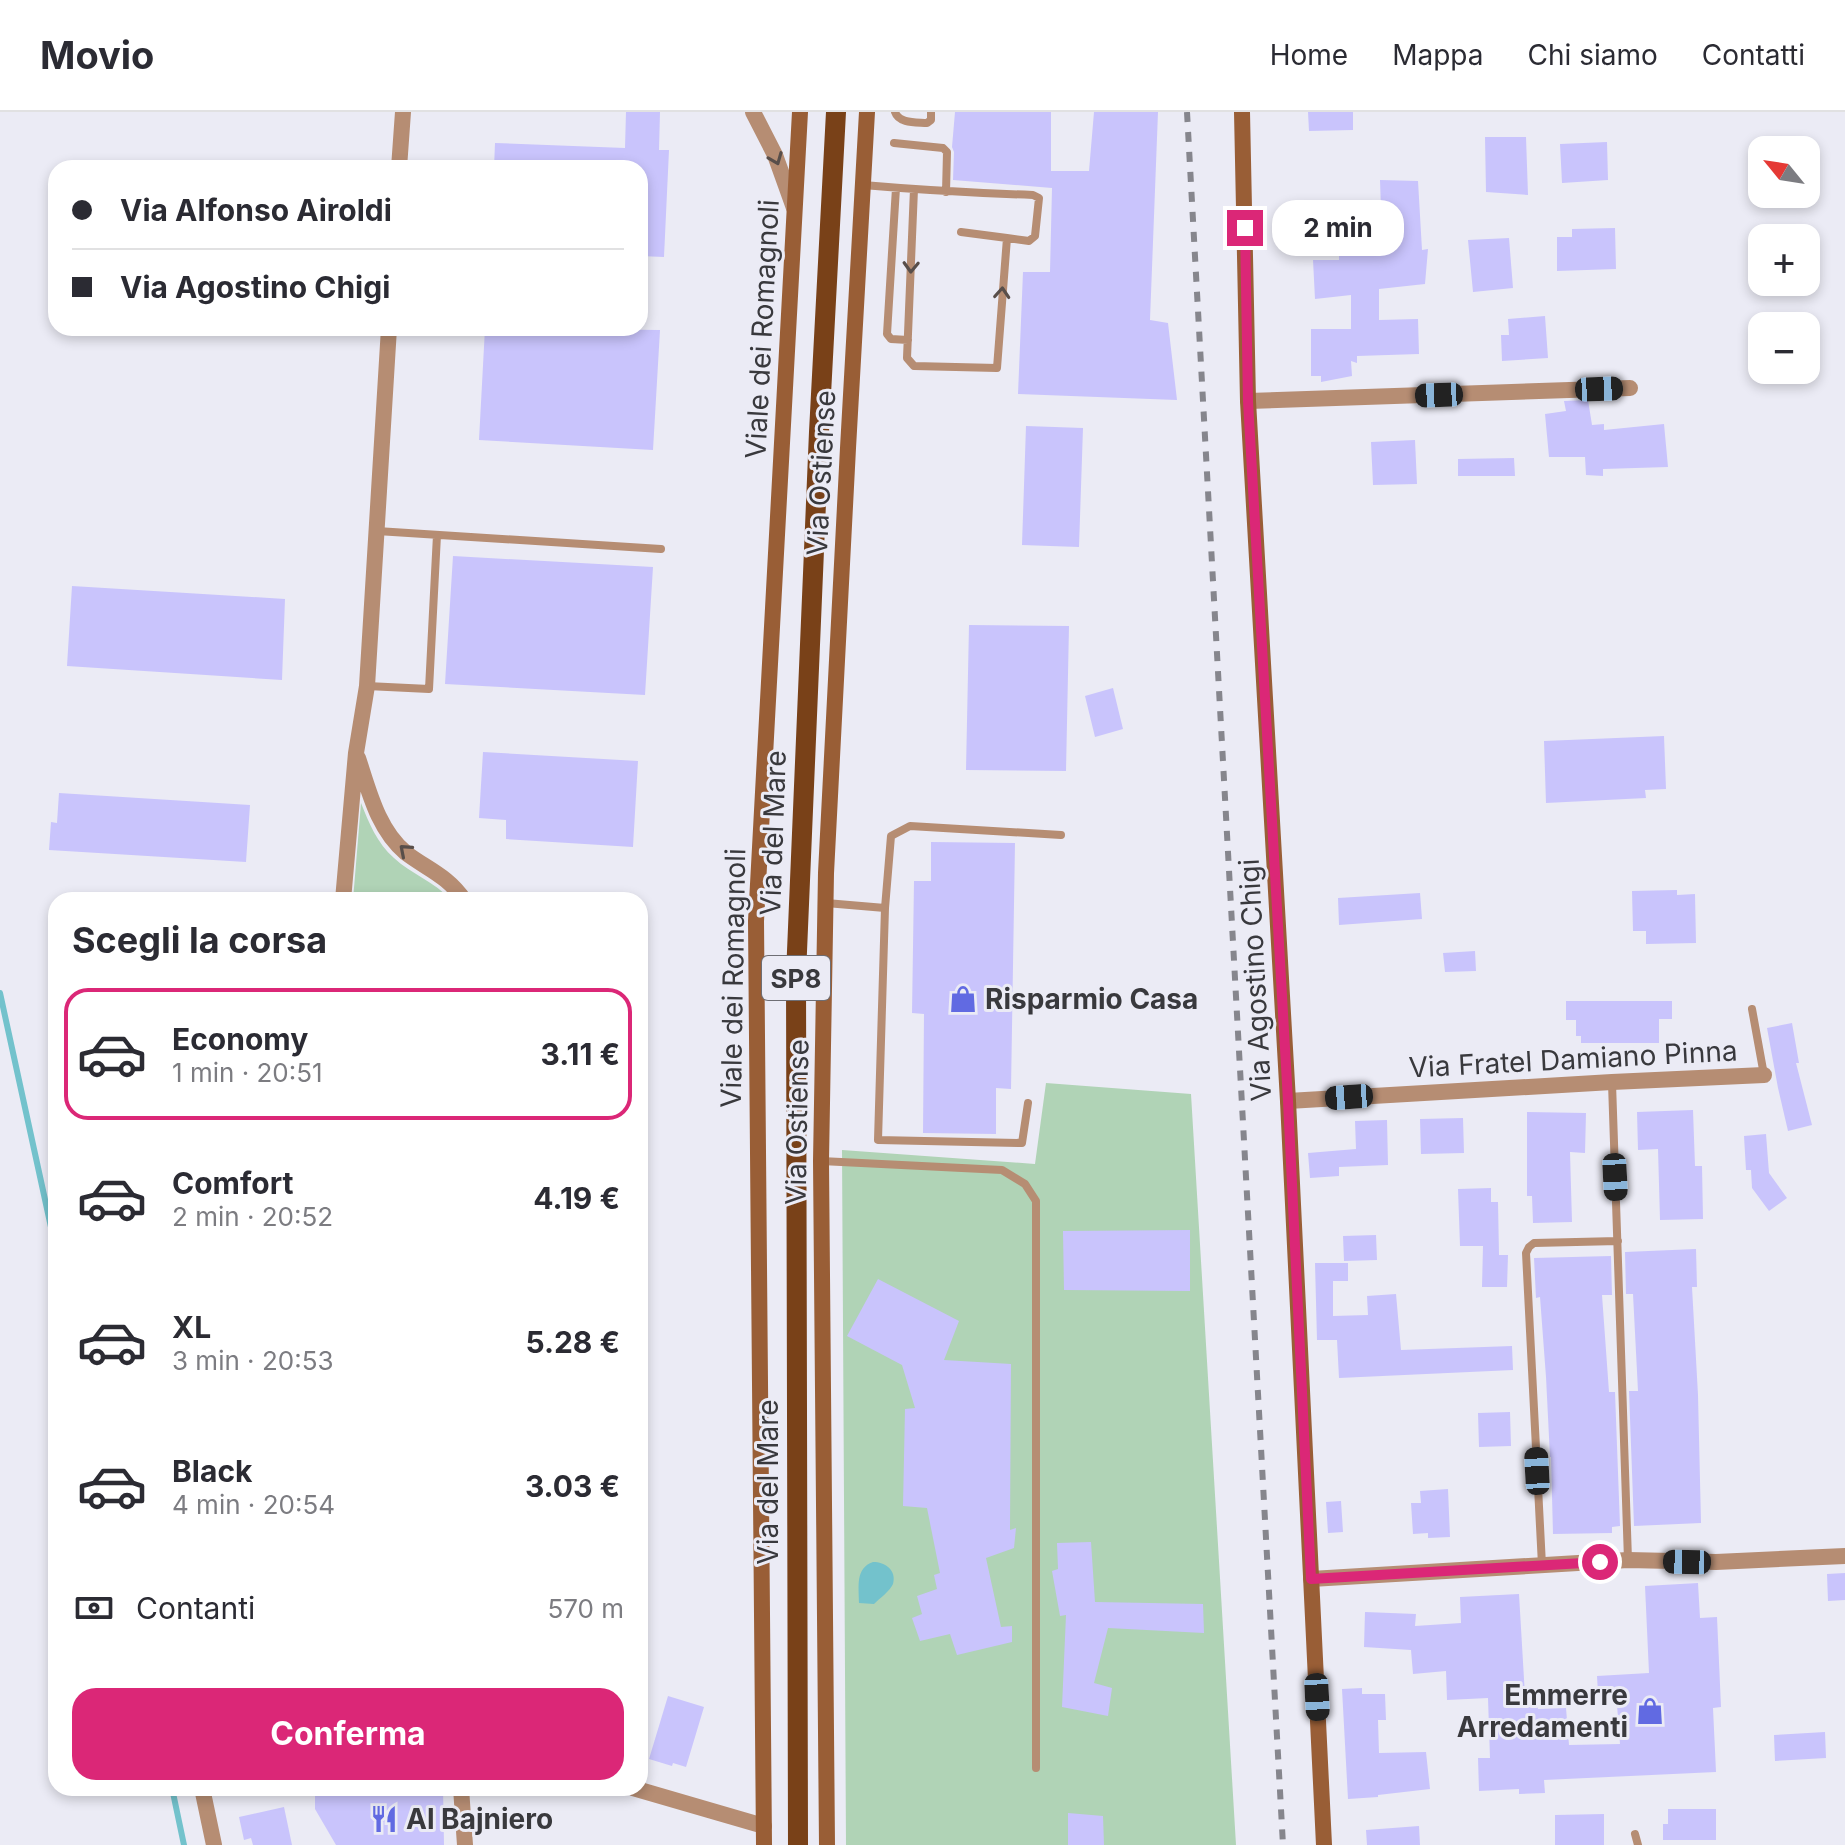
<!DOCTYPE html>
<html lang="it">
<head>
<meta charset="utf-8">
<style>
  :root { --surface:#fff; --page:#f7f7f7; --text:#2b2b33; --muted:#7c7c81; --line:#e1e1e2; --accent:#db2777 }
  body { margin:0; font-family:Inter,sans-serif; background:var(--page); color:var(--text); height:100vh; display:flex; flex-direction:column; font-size:30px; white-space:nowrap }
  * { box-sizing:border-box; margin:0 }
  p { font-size:26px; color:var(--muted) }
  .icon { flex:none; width:44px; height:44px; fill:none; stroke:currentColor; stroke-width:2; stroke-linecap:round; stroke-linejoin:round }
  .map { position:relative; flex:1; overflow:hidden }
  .panel { position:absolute; left:48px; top:780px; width:600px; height:904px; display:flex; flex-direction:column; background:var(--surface); border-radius:24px; box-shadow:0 4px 12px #0003 }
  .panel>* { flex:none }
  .hud { position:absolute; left:48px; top:48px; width:600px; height:176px; border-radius:24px; box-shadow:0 4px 12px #0003; display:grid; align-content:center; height:176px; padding:0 24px; background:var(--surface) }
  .needle { width:52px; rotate:300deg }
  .fabs { position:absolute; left:1748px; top:24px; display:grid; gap:16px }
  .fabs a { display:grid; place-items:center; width:72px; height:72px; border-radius:16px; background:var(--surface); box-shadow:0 4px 12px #0003; font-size:40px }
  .end { position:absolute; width:36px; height:36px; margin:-18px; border:10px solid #db2777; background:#fff; box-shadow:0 0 0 4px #fff }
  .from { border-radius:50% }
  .bubble { position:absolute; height:56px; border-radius:24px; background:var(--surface); box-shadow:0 4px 12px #0003; font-size:26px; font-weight:700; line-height:56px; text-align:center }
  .car { position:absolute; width:24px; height:48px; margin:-24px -12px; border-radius:10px; box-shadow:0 0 6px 2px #0007; background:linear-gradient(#222 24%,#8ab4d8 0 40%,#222 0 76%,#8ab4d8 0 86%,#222 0) }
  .hud b { display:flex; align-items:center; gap:28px; height:76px; font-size:30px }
  .hud b+b { border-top:2px solid var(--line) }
  .hud i { width:20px; height:20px; background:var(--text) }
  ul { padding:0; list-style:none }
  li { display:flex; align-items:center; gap:24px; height:132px; margin:0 16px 12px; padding:0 8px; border:4px solid transparent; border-radius:24px }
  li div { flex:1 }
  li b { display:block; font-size:30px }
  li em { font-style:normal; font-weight:700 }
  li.current { border-color:var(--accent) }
  li>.icon { width:72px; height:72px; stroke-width:1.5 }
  h2 { padding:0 24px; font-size:36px; line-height:96px }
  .pay { display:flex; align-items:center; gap:20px; height:88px; padding:0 24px; font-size:30px }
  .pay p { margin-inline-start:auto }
  .cta { display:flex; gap:16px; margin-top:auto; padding:16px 24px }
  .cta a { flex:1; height:92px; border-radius:24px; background:var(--accent); color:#fff; font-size:32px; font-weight:700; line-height:92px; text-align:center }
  header { display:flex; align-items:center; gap:48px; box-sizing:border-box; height:112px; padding:0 40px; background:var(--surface); border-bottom:2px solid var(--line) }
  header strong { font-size:38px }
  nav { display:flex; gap:44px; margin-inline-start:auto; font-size:28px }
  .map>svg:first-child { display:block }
  .green { fill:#b0d3b6 }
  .water { fill:#73c2cc }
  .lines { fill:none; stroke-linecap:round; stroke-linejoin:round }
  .stream { stroke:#73c2cc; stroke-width:6 }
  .building { fill:#c9c4fc }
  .lane { stroke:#b68d73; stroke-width:8 }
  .street { stroke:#b68d73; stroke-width:16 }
  .secondary { stroke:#995e36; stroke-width:16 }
  .primary { stroke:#794118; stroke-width:20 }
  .rail { stroke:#86868d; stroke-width:6; stroke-dasharray:10 10; stroke-linecap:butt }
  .oneway { stroke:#584e4a }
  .route { stroke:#db2777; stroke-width:10 }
  .labels { text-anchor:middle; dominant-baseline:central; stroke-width:6; stroke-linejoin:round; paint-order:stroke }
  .shield { fill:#ebebf5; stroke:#6e6e74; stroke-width:2 }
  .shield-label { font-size:26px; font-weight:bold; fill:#39393d }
  .street-label { font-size:28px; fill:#39393d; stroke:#ebebf5 }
  .poi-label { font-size:28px; font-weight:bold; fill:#39393d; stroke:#ebebf5; text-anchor:start }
</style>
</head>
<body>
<header>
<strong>Movio</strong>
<nav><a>Home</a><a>Mappa</a><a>Chi siamo</a><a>Contatti</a></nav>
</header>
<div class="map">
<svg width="1845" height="1733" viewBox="0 0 1845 1733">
  <rect width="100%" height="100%" fill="#ebebf5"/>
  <path class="green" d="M361,691C369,711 377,731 394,746C411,762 435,770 451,788H353Z
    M1046,971L1191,982L1236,1733H846L842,1038L1035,1052Z"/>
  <path class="water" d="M873,1450C885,1450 897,1458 893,1472C890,1479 880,1486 874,1492L859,1491C859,1475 855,1456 873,1450Z"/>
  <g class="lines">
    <path class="stream" d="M0,881L56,1138
      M172,1676L184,1733"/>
  </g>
  <path class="building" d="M626,0H660L659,38H669L664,145L640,144V56H494L495,31L625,36Z
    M955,0H1051V59H1089L1094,0H1158L1150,208L1168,211L1177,288L1018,282L1023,160H1050L1052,76L953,68L954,40L952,35Z
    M1308,0H1353V18L1309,19Z
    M1485,25H1526L1528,83L1486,80Z
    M1607,30L1608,68L1562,71L1560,32Z
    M1380,68L1418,69L1422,138L1428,137L1425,172L1379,177V208L1418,207L1419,242L1357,244V251L1351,249L1352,264L1321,270V264H1311V217H1351V183L1315,187L1313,148H1339V140L1352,137L1350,128L1382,127Z
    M1615,116L1616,157L1557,159V125H1572V117Z
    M1509,126L1513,176L1473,180L1468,128Z
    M1545,204L1548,246L1502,249L1501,223H1509L1508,207Z
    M485,216L660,218L653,338L479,328Z
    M1588,288L1592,313L1604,312V318L1664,312L1668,355L1603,357V364L1586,363L1585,345H1549L1545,302L1566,299L1564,289Z
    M1026,314L1083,316L1079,435L1022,433Z
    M1415,328L1417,372L1373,373L1371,330Z
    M1514,346L1515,364H1458V347Z
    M453,444L653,455L645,583L445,572Z
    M72,474L285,487L282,568L67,554Z
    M969,513L1069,514L1066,659L966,658Z
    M1113,576L1123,617L1095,625L1085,584Z
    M1664,624L1666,677L1645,678L1646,686L1546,691L1544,629Z
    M483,640L638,649L633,735L506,727V708L479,706Z
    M59,681L250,693L246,750L49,738L51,710L57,711Z
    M931,730L1015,731L1011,977L996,976V1022L923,1021L924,902L912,901L914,769H931Z
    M1677,778V783L1695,782L1696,831L1646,832V819H1633L1632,779Z
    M1420,781L1422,807L1339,813L1338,786Z
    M1475,839L1476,859L1445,860L1443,841Z
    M1566,889H1672V907H1659V931H1581V924H1576V908H1566Z
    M1792,911L1799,951H1796L1812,1013L1788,1019L1778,976L1767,916Z
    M1693,998L1695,1054H1702L1703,1107L1660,1108L1658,1037L1638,1038L1637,1000Z
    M1527,1000L1586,1001L1585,1041L1570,1040L1572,1110L1533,1111L1532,1084H1527Z
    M1463,1006L1464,1041L1421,1042L1420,1007Z
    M1387,1008L1388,1053L1339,1055V1064L1310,1066L1308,1041L1356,1037L1355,1009Z
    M1766,1022L1769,1061L1787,1086L1769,1099L1752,1076L1751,1058H1746L1744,1024Z
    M1491,1076V1090H1498L1499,1143H1508L1507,1175H1482L1483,1134H1460L1458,1077Z
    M1190,1118V1179L1064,1178L1063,1119Z
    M1376,1123L1377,1148L1344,1149L1343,1124Z
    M1696,1137L1697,1175H1692L1698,1283L1701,1411L1634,1414L1629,1279H1638L1633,1182H1626L1625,1140Z
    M1611,1144L1612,1183H1602L1609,1280H1615L1620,1414L1612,1415V1421L1553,1422L1551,1345H1550L1546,1265L1540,1185L1536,1186L1534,1146Z
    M1315,1151H1348V1169H1333V1204L1368,1203L1367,1184L1396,1182L1401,1238L1512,1234L1513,1258L1339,1266L1337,1228H1317Z
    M878,1167L959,1209L944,1248L1011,1252L1010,1418L1016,1416L1014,1436L986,1446L1001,1515L1012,1514V1530L957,1543L950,1522L920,1529L912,1506L922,1502L917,1484L937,1477L934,1463L940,1461L927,1396L903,1394L905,1297L915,1296L902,1253L847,1224Z
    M1510,1300L1511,1334L1479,1335L1478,1301Z
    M1448,1377L1450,1425L1428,1426V1421L1413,1422L1411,1391H1421L1420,1379Z
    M1341,1389L1343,1420L1328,1421L1326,1390Z
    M1091,1430L1095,1490L1203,1492L1204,1521L1108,1516L1094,1571L1112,1576L1108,1604L1062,1595L1066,1503L1060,1504L1052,1459L1058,1457L1057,1431Z
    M1845,1461V1488L1828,1489L1827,1462Z
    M1698,1471L1700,1506L1717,1505L1721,1595L1713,1596L1716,1660L1544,1668L1545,1681L1519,1682V1677L1479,1679L1478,1646H1490L1488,1586L1447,1588L1446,1559L1413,1562L1411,1538L1364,1535L1365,1500L1416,1502L1415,1514L1461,1511L1460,1485L1519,1482L1525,1584L1537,1583L1538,1597L1566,1596L1569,1633L1620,1632L1616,1580L1598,1581L1597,1564L1649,1561L1645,1474Z
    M1362,1576V1582H1385L1386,1608H1378L1379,1641L1426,1640L1430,1677L1378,1683V1685L1348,1687L1342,1577Z
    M668,1584L704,1595L686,1655L673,1651L672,1654L649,1647Z
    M1825,1620L1826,1646L1775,1649L1774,1623Z
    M315,1676H443L444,1733H336L315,1697Z
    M284,1695L292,1733H253L251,1726L244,1728L239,1705Z
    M1668,1697H1716V1728H1663V1712H1668Z
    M1068,1701L1103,1704L1104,1733H1068Z
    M1604,1702V1733H1555V1703Z
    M1419,1714L1420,1733H1367L1366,1718Z"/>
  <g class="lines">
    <path class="lane" d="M895,0C899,12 917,10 927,11L931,8V0
      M894,31L943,36L947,40L946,80
      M863,73C920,78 976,81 1033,83L1039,86L1035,124L1029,129L1007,126L997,256L914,254L907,246L914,77
      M896,76L887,222L891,227L908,228
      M961,120L1007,126
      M377,419L661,437
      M367,574L429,577L437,423
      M826,791L885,796L878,1028L1022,1031L1028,991
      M885,796L891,724L910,714L1061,723
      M1752,897L1764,963
      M1612,971L1628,1448
      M821,1049L1002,1058L1025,1072L1036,1089V1656
      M1542,1453L1526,1141L1529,1135L1534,1131L1618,1129
      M1635,1722L1638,1733"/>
    <path class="street" d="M753,0L775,43L794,96
      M399,56L403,0
      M1248,289L1630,276
      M358,646C369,679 378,718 406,741C427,757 448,764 464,788
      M343,788L356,641L367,574L389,216
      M1288,989L1612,970L1764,963
      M1311,1467L1628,1448L1716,1450L1845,1444
      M202,1676L214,1733
      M461,1676L465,1733
      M633,1676L764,1714"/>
    <path class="secondary" d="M1242,0L1248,289L1288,989L1324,1733
      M764,1733L756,809L800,0
      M827,1733L821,1049L826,761L848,336L867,0"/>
    <path class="primary" d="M798,1733L796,863L819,320L836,0"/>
    <path class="rail" d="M1187,0L1283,1733"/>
  </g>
  <defs><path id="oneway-chevron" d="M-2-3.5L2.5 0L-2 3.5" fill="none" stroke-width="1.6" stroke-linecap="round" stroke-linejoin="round" transform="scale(2)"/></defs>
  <g class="oneway">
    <use href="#oneway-chevron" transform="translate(776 47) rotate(68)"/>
    <use href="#oneway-chevron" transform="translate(911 155) rotate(92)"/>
    <use href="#oneway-chevron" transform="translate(1002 181) rotate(-86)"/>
    <use href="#oneway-chevron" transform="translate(405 738) rotate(-139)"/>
  </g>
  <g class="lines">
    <path class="route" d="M1245,116L1248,289L1288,989L1311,1467L1600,1450"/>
  </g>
  <defs>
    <g id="shop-bare" transform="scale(2.16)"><path d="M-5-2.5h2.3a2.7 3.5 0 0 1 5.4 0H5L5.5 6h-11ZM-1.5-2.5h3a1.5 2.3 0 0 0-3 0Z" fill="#616ae2" stroke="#ebebf5" stroke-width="2.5" paint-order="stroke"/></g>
    <g id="restaurant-bare" transform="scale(2.16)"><path d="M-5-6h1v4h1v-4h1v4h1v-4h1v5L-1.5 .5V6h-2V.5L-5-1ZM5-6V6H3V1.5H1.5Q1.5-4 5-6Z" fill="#616ae2" stroke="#ebebf5" stroke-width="2.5" paint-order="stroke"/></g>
  </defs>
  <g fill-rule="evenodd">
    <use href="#shop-bare" x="963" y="887"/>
    <use href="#shop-bare" x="1650" y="1599"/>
    <use href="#restaurant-bare" x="384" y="1707"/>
  </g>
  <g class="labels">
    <rect class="shield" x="762" y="844" width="68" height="44" rx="6"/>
    <g class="shield-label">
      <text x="796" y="866">SP8</text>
    </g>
    <g class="street-label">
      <text transform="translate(762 217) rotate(-87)">Viale dei Romagnoli</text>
      <text transform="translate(821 361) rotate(-87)">Via Ostiense</text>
      <text transform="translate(773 721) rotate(-88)">Via del Mare</text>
      <text transform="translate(733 866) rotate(-89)">Viale dei Romagnoli</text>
      <text transform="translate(1255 868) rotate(-93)">Via Agostino Chigi</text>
      <text transform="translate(1573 947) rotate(-3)">Via Fratel Damiano Pinna</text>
      <text transform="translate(797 1010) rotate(-89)">Via Ostiense</text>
      <text transform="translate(768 1370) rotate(-90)">Via del Mare</text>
    </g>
    <g class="poi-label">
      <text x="985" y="887">Risparmio Casa</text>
      <text x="1628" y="1583" text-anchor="end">Emmerre<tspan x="1628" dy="32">Arredamenti</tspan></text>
      <text x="406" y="1707">Al Bajniero</text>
    </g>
  </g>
</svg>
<div class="fabs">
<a><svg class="needle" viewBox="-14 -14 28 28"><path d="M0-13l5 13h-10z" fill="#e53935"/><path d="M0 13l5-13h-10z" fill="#7c7c81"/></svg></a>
<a>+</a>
<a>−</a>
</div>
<i class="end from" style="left:1600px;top:1450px"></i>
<i class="end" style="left:1245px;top:116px"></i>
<div class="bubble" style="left:1272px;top:88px;width:132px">2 min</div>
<i class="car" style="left:1599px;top:277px;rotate:88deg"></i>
<i class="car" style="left:1439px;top:283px;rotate:268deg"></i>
<i class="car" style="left:1349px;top:985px;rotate:266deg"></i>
<i class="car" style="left:1615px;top:1065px;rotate:177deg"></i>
<i class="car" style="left:1537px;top:1359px;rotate:357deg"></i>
<i class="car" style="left:1687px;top:1450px;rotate:271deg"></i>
<i class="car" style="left:1317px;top:1585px;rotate:177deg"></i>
<div class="hud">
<b><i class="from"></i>Via Alfonso Airoldi</b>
<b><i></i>Via Agostino Chigi</b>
</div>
<section class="panel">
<h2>Scegli la corsa</h2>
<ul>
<li class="current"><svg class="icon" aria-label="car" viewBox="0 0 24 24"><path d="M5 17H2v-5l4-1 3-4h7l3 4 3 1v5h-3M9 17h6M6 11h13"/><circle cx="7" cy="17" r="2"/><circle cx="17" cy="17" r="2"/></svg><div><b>Economy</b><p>1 min · 20:51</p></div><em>3.11 €</em></li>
<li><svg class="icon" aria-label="car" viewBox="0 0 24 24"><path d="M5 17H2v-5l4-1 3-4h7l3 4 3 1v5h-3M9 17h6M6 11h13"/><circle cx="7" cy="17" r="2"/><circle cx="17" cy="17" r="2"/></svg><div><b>Comfort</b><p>2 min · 20:52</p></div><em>4.19 €</em></li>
<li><svg class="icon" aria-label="car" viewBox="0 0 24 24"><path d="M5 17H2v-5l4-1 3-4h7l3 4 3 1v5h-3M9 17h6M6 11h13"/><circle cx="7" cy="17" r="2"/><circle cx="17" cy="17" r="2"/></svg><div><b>XL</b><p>3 min · 20:53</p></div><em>5.28 €</em></li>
<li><svg class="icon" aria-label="car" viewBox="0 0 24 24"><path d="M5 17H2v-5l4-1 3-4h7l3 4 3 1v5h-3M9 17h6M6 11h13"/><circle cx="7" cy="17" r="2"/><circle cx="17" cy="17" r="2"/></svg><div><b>Black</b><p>4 min · 20:54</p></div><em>3.03 €</em></li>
</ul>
<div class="pay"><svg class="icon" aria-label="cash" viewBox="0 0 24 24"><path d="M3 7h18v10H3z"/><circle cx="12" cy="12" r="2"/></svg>Contanti<p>570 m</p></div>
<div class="cta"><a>Conferma</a></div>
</section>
</div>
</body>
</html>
